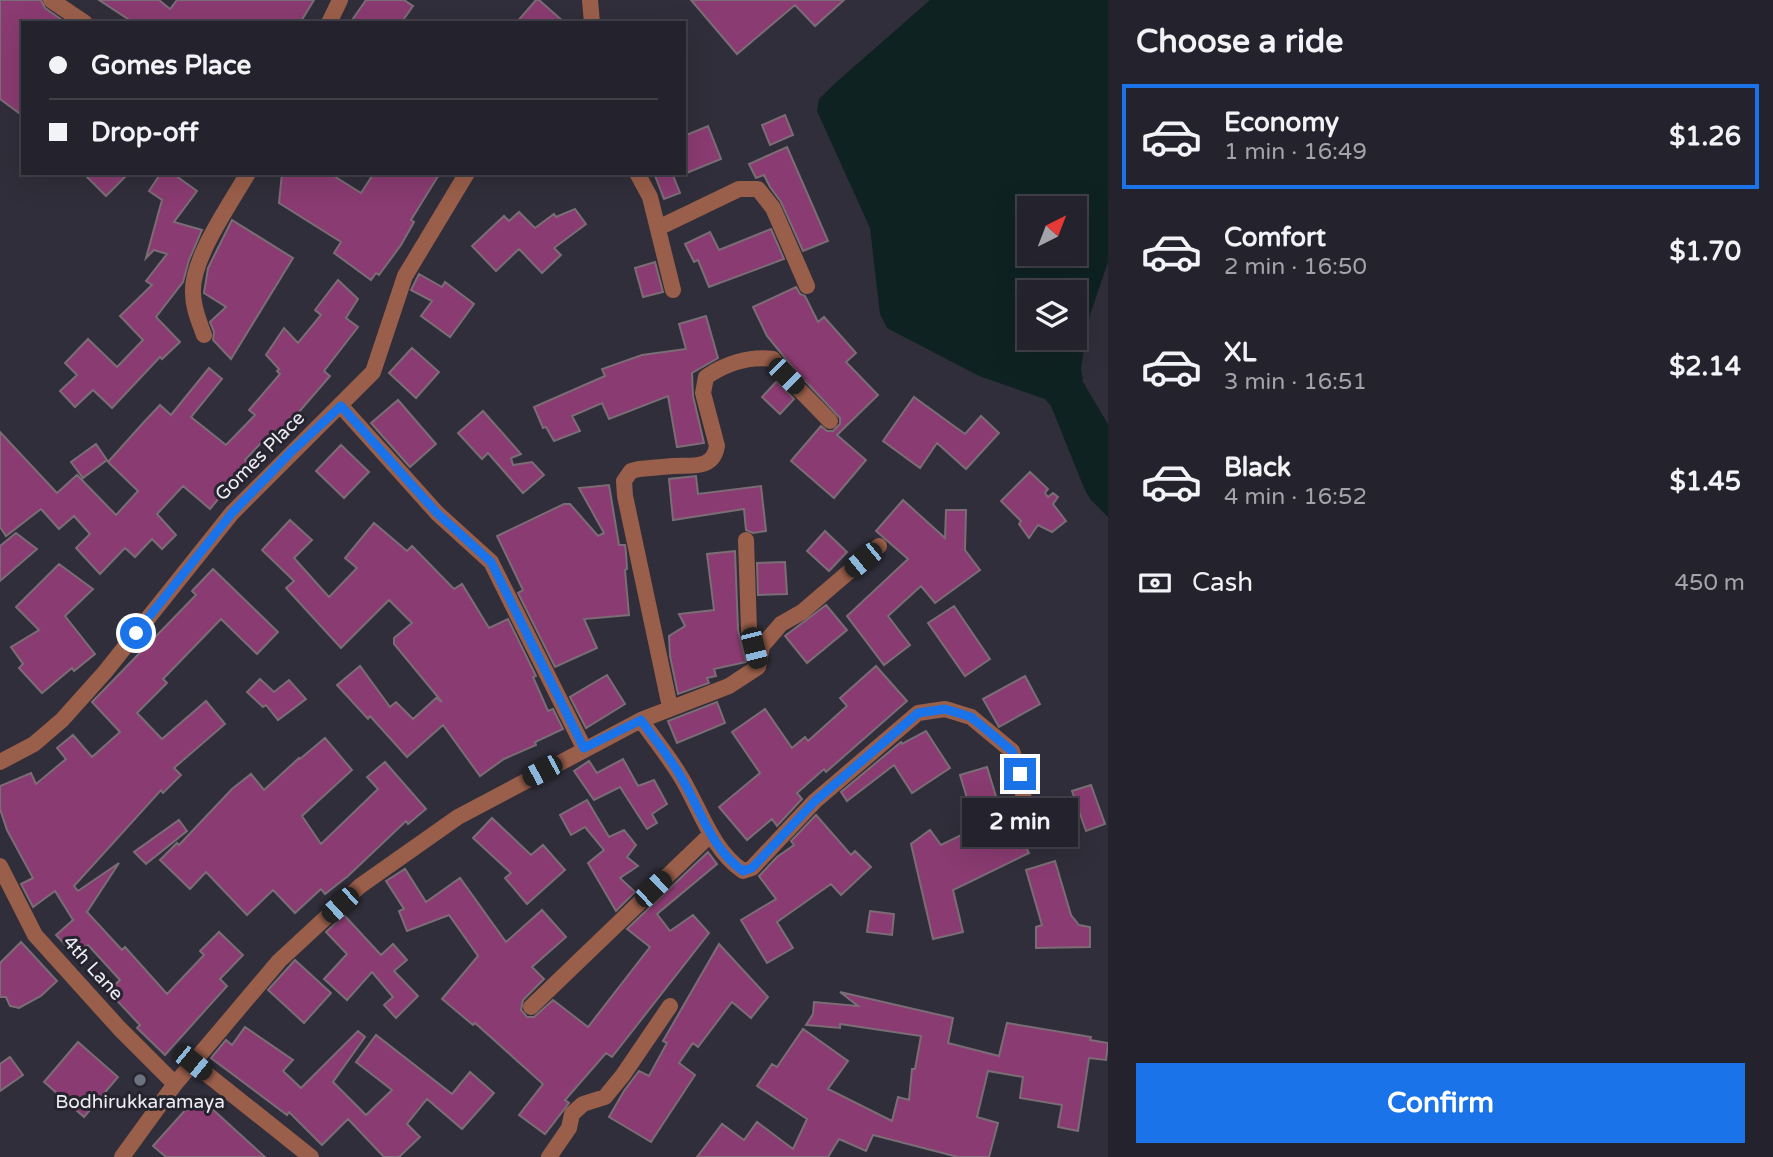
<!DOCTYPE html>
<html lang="en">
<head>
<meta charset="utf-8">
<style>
  :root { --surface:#24222c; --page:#2c2a34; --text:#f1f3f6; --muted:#a3a4a9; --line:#413f48; --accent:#1a73e8 }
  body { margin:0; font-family:"Varela Round",sans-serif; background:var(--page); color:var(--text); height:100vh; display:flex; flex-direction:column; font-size:26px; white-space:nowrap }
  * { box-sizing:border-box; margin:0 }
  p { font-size:23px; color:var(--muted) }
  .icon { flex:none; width:38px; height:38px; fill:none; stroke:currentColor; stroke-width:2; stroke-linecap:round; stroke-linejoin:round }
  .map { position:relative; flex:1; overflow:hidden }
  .side { display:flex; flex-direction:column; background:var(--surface); width:665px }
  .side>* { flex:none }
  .hud { position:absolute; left:21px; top:21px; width:665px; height:154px; border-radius:0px; box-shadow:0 7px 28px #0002,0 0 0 2px var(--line); display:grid; align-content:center; height:154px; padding:0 28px; background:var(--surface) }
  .needle { width:46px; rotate:42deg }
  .tools { position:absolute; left:1017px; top:196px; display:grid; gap:14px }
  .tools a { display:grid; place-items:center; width:70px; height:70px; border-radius:0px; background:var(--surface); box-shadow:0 7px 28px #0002,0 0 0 2px var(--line); font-size:35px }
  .end { position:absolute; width:32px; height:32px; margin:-16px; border:9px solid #1a73e8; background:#fff; box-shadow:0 0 0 4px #fff }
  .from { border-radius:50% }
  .bubble { position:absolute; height:49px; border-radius:0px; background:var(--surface); box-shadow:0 7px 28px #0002,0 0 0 2px var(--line); font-size:23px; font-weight:800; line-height:49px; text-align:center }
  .car { position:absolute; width:21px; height:42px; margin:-21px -10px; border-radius:9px; box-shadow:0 0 5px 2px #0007; background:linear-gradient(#222 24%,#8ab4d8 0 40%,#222 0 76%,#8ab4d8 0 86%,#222 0) }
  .hud b { display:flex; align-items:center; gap:24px; height:66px; font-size:26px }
  .hud b+b { border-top:2px solid var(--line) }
  .hud i { width:18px; height:18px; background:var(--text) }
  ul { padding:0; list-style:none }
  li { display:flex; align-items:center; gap:21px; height:105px; margin:0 14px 10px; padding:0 14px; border:4px solid transparent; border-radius:0px }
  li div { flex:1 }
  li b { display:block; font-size:26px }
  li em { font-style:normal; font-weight:800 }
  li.active { border-color:var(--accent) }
  li>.icon { width:63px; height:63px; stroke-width:1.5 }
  h2 { padding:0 28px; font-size:32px; line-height:84px }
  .pay { display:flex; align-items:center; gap:18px; height:77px; padding:0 28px; font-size:26px }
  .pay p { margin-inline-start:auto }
  .cta { display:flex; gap:14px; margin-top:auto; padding:14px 28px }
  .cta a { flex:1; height:80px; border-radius:0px; background:var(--accent); color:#fff; font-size:28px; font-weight:800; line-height:80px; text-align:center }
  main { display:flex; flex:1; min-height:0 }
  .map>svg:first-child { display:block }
  .water { fill:#0f2222; fill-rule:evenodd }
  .building { fill:#8a3b71; stroke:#7b6d75; stroke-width:2 }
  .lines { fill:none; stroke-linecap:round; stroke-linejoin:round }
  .minor { stroke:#9a5f4a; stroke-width:16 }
  .route { stroke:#1a73e8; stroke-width:9 }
  .worship-dot { fill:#6b7280; stroke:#26242f; stroke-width:2.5 }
  .labels { text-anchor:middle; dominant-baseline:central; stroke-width:6; stroke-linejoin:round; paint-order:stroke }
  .street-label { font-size:19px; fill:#edecf4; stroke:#26242f }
  .poi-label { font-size:19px; fill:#edecf4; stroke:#26242f }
</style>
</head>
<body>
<main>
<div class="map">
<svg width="1108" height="1157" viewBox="0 0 1108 1157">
  <rect width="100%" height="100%" fill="#302e3a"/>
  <path class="water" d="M930,0H1108V262L1088,321L1081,369L1083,382L1108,424V517L1090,499L1084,488L1051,406L1045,399L979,376L887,328L880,314L870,228L817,111L819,99L832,86ZM1029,208H1074V254H1029ZM1029,292H1074V338H1029Z"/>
  <path class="building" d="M0,0H41L45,8L62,20L60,23H23V116L0,99Z
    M99,0H159L170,9L177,0H314L300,23H134Z
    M366,0H404L413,6L401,23H350Z
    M536,0H539L565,23H516Z
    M691,0H844L815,26L795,5L737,54Z
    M785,115L793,135L770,145L762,125Z
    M708,126L721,159L684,174V136Z
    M787,147L828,241L803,251L781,202L770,187L764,175L756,178L749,164Z
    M83,173H129L106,196Z
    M161,173H172L197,191L174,222L202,230L189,260L183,282L156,317L180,342L162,359L160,357L112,408L93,390L75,407L60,391L77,375L65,363L88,339L117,367L143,340L120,316L152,285L146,281L167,254L154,250L146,258L162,200L149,191Z
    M282,173H329L361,193L374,173H440L411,220L414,222L401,245L379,275L376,273L371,280L334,253L341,242L279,203Z
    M654,173H672L680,193L664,199Z
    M575,209L586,224L554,248L561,255L542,273L519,249L496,271L472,246L504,216L509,221L519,212L535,228L554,214L556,217Z
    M232,220L293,258L231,359L213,340L214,332L210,322L226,307L204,293L208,268Z
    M771,229L784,259L709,287L698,260L694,262L685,244L710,232L719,250Z
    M655,262L663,292L643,297L635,268Z
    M419,274L442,287L445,282L474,304L450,337L421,316L432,301L411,290Z
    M338,280L358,299L346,318L358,327L324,371L330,376L279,435L273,430L245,460L248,463L210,509L183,486L157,514L176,535L162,549L152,539L135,557L125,548L100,574L76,548L90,534L74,516L59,529L41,509L6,536L0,527V432L57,493L77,475L116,515L138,491L108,462L143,423L160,405L171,415L209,368L222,379L191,417L226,445L255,415L249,410L280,374L277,371L279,369L266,355L284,328L298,343L321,315L315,310Z
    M796,287L800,294L805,296L818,322L824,317L856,353L846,362L878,395L837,435L866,460L834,498L791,461L821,426L827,431H833L840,424V418L794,369L767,336L753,307Z
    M706,316L718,358L692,373L693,396L704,443L677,447L668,396L609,419L602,403L572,416L580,431L554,441L546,427L543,428L534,407L605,376L602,369L642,355L686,349L679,324Z
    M412,348L439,372L416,398L389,373Z
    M777,381L794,399L780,414L762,397Z
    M914,397L965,434L981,416L999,433L966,469L937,443L920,468L883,441Z
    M398,400L436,444L410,467L371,423Z
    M483,411L521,454L511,458L513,465L532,462L544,475L523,493L488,453L482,459L458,433Z
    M96,444L107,460L83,478L71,462Z
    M341,445L369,472L344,498L316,471Z
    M1030,472L1048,489L1045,493L1048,497L1053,493L1058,497L1053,504L1066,521L1052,532L1038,525L1029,538L1019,524L1021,521L1001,501Z
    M696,476L698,494L761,486L766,531L753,533L746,530L744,509L673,520L669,479Z
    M609,485L619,545H625L626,553L627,569L625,570L629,615L584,619L597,648L555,667L518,593L523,590L497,536L564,504H570L598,536L604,533L579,488Z
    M903,500L945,538L946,510H966L965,550L980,570L935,603L921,586L888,616L910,645L884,665L847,616L908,559L876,531Z
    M290,520L312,540L294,558L329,597L357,568L345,558L374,523L407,551L412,546L454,589L462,584L489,628L508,619L536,676L533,677L548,711L553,709L563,729L535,742L536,745L504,759L480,776L443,725L407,757L370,716L368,719L337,685L360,666L390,707L396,702L413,719L436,698L442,702L394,644V638L412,623L389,600L341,648L286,588L294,581L262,550Z
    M825,531L847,552L829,571L807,551Z
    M16,533L37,549L0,581V546Z
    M735,551L738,630L746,662L714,669L716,676L707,678L709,683L678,694L670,656L669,636L685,626L679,614L714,610L707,554Z
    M785,562L787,594L758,595L757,563Z
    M59,564L93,589L65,616L95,654L74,671L72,668L42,693L19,668L23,664L11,647L39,630L16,607Z
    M213,569L278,632L257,654L221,619L163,679L167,683L137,713L162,739L206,701L225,724L174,768L181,775L163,793L161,790L74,886L78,891L119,863L87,912L122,950L125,947L167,994L204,955L200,951L219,932L243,955L220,979L227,986L165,1055L137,1028L140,1025L108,991L120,980L88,945L76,956L56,935L73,920L55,891L33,907L21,884L33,878L7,830L0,809V786L31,773L36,784L66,759L57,748L73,735L92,757L120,732L92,702L196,595L192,591Z
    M826,605L847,630L807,663L785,636Z
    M954,606L990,659L965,676L928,623Z
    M876,666L907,701L826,772L824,769L797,793L802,799L777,826L772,819L747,840L719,807L760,773L732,732L765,709L792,748L805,737L808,741L847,706L840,698Z
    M607,675L625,704L586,728L570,697Z
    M1025,676L1040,704L999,727L983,699Z
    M260,679L274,692L289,680L306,699L278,720L266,705L263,707L247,692Z
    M717,702L725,723L677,743L668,721Z
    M926,731L950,768L912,793L894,765L847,801L841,792L901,742L902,744Z
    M325,738L352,770L302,816L321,844L378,789L367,777L385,762L426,809L408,824L406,821L348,876L325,894L321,889L295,913L273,890L247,915L206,872L190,889L160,860L177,843L179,845L232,789L251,774L264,790L299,758L300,759Z
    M623,759L638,786L654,780L667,804L652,814L657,823L647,829L620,787L594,800L574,771L589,761L597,773Z
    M987,767L1002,816L1008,812L1029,853L953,890L963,932L933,939L911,844L930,830L941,845L976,828L960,775Z
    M1091,785L1105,824L1086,831L1072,791Z
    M587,800L609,837L624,830L636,845L627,857L638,866L620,878L635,892L616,911L588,863L604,850L585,827L571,835L560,815Z
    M816,815L851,855L855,851L871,867L841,895L831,884L777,922L793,948L767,963L741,920L776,899L759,876L777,857L794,845L791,841Z
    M492,818L531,855L543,845L565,870L527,904L505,878L511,873L473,838Z
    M179,820L187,831L146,864L134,852Z
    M708,852L717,864L657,914L670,931L693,915L709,933L612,1057L606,1053L565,1100L569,1103L545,1134L519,1115L543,1084L475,1023L473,1025L442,999L478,956L449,915L407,931L399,911L404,909L386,881L405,869L426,902L460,878L506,942L542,910L566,937L532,967L544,979L523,1000L521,1010L527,1017H534L553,1000L588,1027L650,947L627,929Z
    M1055,861L1071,915L1079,925L1090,927V947L1036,948V927L1042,925L1026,870Z
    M870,911L894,914L892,935L867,932Z
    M344,915L381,955L393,944L407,960L394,971L418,996L396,1018L384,1005L393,997L372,972L347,1000L324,979L347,954L326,932Z
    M21,942L57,981L41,996L19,1008L10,1006L6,997H0V963Z
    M719,944L768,997L751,1018L732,1002L698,1047L693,1043L679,1063L695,1075L651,1142L609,1117L624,1091L639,1071L649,1076L667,1043L663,1041Z
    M295,960L331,993L304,1023L268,990Z
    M840,992L953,1018L948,1043L999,1056L1007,1023L1091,1037L1090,1040L1108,1043L1106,1060L1089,1058L1078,1131L1058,1127L1062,1105L1020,1098L1023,1077L988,1071L977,1117L998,1123L989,1157H958L873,1135L866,1151L839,1139L828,1157H697L722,1124L744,1140L757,1122L793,1149L807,1119L757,1086L772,1064L777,1067L803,1029L848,1061L828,1089L892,1121L898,1097L909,1100L912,1069H915L921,1036L840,1024V1028L806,1025L813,1014L814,1002L858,1006Z
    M245,1027L293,1060L283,1071L301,1088L358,1031L365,1037L333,1082L366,1115L392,1090L356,1062L376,1035L452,1094L470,1072L494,1093L462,1129L427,1099L407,1124L420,1137L399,1157H384L348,1119L322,1145L289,1112L287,1115L211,1058L226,1040L232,1045Z
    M78,1042L118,1077L84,1117L44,1082Z
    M10,1057L23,1075L0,1091V1064Z
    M198,1096L265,1157H166L153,1146Z"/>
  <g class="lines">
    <path class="minor" d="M51,0L85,23
      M590,0L592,23
      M329,23L340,0
      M637,173L650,197L673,290
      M658,228L739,189H758L773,208L807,286
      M204,335C199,321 193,308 193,293C191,259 231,203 248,173
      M341,406L437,513L491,562L584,748
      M746,540L749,630L756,659
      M670,707L625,496L624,481L631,471L639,469C650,468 662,467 673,466C692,465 713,470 717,446L703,393L706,377C725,364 749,356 773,359L786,376L830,421
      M641,720C654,739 669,757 681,777C701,810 711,849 743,871L752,868L815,801L918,713L945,709L971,717L1012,751L1020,774L1028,827
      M0,762L34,744L62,720L105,672L232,513L373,372L405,276L467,173
      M0,866L35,935L119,1028L175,1084
      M531,1007L710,835
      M193,1063L311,1157
      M122,1157L175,1084L279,961L360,886L458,817L641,720L729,686L758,667L762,646L781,624L802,612L879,546
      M549,1157L569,1128L572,1114L583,1104L605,1097L623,1075L670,1006"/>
  </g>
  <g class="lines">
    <path class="route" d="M136,633L232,513L291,452L341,406L437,513L491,562L584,748L641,720C654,739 670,757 681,777C701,810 711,849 743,871L752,868L815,801L918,713L945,709L971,717L1012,751L1020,774"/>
  </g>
  <circle class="worship-dot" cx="140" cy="1080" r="7"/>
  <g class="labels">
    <g class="street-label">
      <text transform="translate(260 456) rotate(-45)">Gomes Place</text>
      <text transform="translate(93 968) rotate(48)">4th Lane</text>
    </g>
    <g class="poi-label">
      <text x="140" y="1102">Bodhirukkaramaya</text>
    </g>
  </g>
</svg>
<div class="tools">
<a><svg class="needle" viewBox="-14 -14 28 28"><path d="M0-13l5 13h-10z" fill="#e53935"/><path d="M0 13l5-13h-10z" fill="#a3a4a9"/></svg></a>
<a><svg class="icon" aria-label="layers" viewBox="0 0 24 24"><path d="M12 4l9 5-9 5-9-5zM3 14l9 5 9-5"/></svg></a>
</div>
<i class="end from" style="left:136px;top:633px"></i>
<i class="end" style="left:1020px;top:774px"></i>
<div class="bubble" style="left:962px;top:798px;width:116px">2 min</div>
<i class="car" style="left:786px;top:376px;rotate:135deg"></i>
<i class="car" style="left:863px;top:560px;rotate:231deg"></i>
<i class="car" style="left:754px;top:648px;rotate:166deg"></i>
<i class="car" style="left:542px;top:771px;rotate:242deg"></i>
<i class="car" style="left:653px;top:889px;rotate:46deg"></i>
<i class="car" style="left:340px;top:905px;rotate:228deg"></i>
<i class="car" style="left:193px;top:1063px;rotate:129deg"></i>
<div class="hud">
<b><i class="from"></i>Gomes Place</b>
<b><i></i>Drop-off</b>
</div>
</div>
<section class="side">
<h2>Choose a ride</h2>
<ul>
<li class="active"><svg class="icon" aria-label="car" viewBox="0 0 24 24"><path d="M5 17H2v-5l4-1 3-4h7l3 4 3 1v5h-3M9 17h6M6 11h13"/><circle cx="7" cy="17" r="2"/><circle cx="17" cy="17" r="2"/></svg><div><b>Economy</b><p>1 min · 16:49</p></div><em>$1.26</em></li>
<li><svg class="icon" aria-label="car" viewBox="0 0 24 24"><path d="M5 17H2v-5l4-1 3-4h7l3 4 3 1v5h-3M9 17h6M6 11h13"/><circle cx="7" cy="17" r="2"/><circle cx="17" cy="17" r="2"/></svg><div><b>Comfort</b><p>2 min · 16:50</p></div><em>$1.70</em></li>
<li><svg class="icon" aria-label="car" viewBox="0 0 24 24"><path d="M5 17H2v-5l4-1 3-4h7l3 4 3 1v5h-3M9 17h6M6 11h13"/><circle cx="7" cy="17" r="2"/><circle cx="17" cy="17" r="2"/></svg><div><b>XL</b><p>3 min · 16:51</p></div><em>$2.14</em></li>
<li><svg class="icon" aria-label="car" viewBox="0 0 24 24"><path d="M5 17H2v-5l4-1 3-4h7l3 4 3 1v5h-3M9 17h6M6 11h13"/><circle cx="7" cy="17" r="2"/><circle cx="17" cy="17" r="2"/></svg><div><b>Black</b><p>4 min · 16:52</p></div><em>$1.45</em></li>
</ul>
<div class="pay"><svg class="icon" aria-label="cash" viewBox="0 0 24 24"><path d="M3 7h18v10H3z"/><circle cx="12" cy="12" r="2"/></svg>Cash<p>450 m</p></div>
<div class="cta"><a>Confirm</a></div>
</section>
</main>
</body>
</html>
